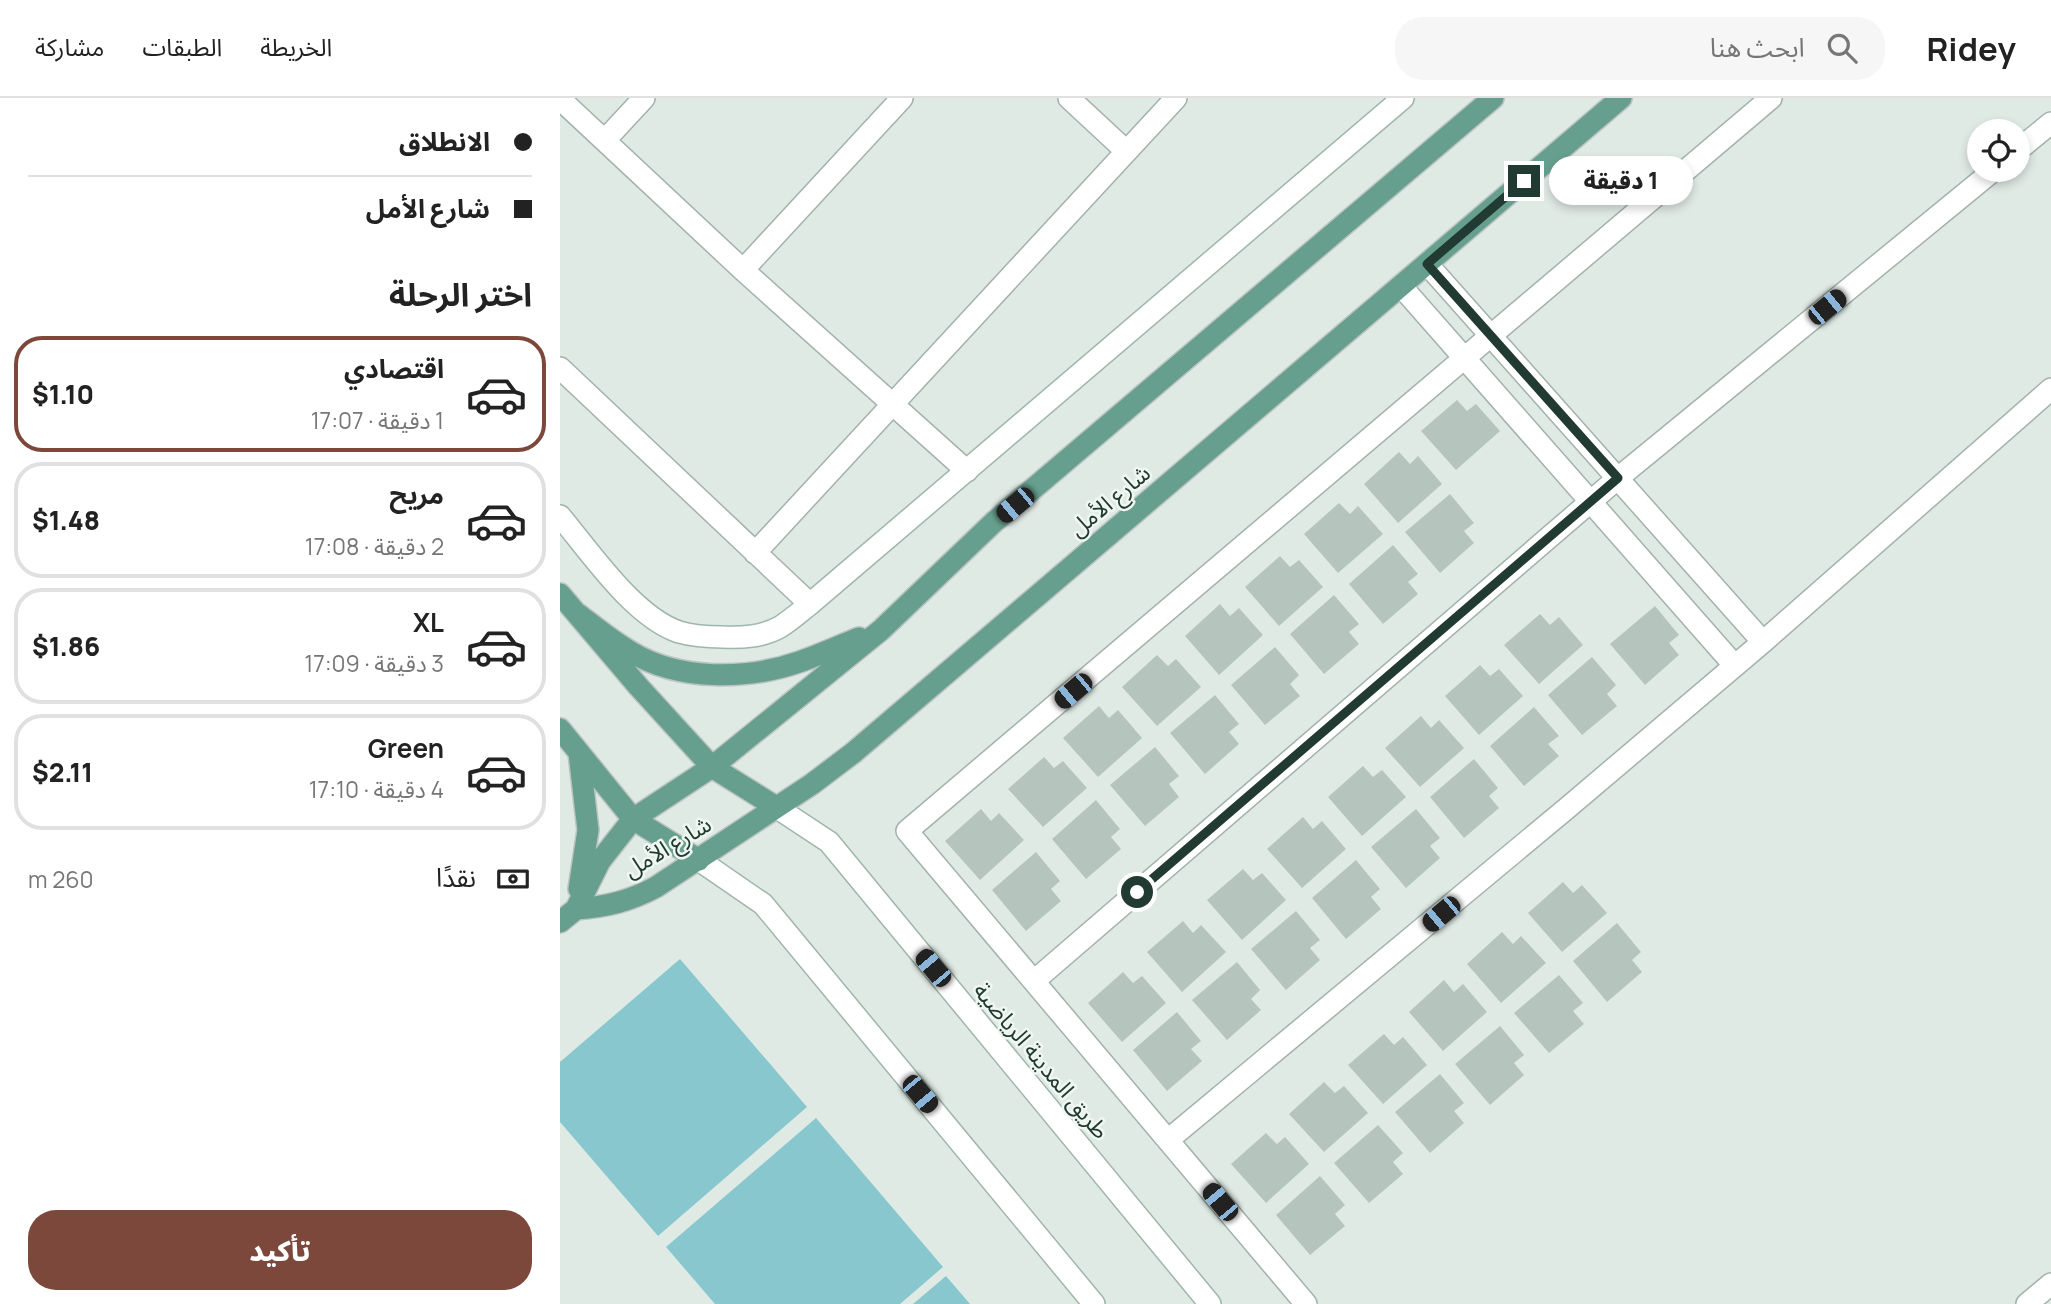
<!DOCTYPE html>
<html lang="ar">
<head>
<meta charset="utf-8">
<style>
  :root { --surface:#fff; --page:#f6f6f6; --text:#222; --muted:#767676; --line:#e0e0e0; --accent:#7d483c }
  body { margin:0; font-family:Manrope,"Noto Sans Arabic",sans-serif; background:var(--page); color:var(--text); direction:rtl; height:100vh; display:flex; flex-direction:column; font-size:26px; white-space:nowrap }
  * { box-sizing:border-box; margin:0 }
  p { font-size:23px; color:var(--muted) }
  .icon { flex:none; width:38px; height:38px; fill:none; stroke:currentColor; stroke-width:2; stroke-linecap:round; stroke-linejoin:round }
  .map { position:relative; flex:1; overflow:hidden; direction:ltr }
  .details { display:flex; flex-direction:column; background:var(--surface); width:560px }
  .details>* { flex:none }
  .banner { display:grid; align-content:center; height:154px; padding:0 28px; background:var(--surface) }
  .tools { position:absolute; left:1407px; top:21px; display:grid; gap:14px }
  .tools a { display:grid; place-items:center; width:63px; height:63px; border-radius:50%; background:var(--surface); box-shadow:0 4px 10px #0003; font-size:35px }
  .end { position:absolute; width:32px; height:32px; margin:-16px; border:9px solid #213a32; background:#fff; box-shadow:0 0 0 4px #fff }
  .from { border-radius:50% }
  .bubble { position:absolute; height:49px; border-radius:24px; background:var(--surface); box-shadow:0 4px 10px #0003; font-size:23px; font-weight:800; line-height:49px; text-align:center; direction:rtl }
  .car { position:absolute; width:21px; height:42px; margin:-21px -10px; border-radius:9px; box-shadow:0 0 5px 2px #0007; background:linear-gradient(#222 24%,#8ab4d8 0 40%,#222 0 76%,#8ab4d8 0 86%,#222 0) }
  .banner b { display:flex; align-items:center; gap:24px; height:66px; font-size:26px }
  .banner b+b { border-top:2px solid var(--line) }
  .banner i { width:18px; height:18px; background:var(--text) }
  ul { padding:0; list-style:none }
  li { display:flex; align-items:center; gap:21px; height:116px; margin:0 14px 10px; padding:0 14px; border:4px solid var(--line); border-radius:28px }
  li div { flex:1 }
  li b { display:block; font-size:26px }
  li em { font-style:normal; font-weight:800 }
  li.current { border-color:var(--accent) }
  li>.icon { width:63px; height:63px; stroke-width:1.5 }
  h2 { padding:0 28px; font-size:32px; line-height:84px }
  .pay { display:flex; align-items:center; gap:18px; height:77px; padding:0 28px; font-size:26px }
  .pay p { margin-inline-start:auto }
  .primary-button { display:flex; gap:14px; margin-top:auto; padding:14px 28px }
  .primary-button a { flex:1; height:80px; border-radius:28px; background:var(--accent); color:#fff; font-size:28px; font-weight:800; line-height:80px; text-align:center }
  header { display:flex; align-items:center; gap:42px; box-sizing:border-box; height:98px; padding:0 35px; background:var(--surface); border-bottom:2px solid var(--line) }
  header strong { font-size:33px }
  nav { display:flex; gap:38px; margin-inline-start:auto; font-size:24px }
  .search { width:490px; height:63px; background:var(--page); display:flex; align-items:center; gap:18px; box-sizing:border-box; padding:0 24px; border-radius:28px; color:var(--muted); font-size:26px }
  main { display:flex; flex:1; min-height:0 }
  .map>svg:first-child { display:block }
  .water { fill:#89c7ce }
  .building { fill:#b5c5be }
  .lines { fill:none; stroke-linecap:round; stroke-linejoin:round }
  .street-casing { stroke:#a3b2ac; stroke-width:24 }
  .secondary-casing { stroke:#9fb6ac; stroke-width:24 }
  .primary-casing { stroke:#bcc4c2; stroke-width:24 }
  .street { stroke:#fff; stroke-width:21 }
  .secondary { stroke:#fff; stroke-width:21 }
  .primary { stroke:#669f8d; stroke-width:21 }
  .route { stroke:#213a32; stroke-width:9 }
  .labels { text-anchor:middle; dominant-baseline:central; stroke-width:5; stroke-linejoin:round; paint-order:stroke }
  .street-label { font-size:23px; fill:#213a32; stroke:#f0f7f3 }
</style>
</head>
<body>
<header>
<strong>Ridey</strong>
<div class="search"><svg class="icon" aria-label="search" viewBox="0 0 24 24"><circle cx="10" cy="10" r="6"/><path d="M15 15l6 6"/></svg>ابحث هنا</div>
<nav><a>الخريطة</a><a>الطبقات</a><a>مشاركة</a></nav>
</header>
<main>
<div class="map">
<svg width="1491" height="1206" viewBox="0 0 1491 1206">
  <rect width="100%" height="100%" fill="#e0eae5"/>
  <path class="water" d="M120,861L247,1009L98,1138L0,1024V964Z
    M256,1020L383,1169L340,1206H155L106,1149Z
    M386,1178L410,1206H353Z"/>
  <path class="building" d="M897,302L907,313L916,306L940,333L896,372L861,333Z
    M839,354L850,366L858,358L882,386L838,425L804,386Z
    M890,396L914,425L904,433L914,445L880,475L845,434Z
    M779,405L790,416L798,408L823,436L778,475L744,436Z
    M833,447L858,476L848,484L858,496L823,526L789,486Z
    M720,458L730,469L739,462L763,489L719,528L685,489Z
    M774,497L799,526L789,534L799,546L764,576L730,536Z
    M660,506L670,518L679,510L703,537L659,577L625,538Z
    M1095,508L1119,537L1109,545L1119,557L1085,587L1050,546Z
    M980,516L990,527L999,519L1023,547L979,586L944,547Z
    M715,549L739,577L730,586L740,598L705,627L671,587Z
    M597,557L608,568L616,561L641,589L597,628L562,589Z
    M1032,559L1056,587L1047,596L1057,608L1022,637L988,597Z
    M920,567L930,578L939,571L963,598L919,637L885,598Z
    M655,597L679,626L669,634L679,646L645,676L610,635Z
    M539,608L549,620L558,612L582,640L538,679L503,640Z
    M974,609L999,638L988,646L999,658L964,688L930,648Z
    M861,618L871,630L879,622L904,650L860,689L825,650Z
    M595,649L619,678L609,686L619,699L585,728L550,687Z
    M484,659L494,670L503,663L527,690L483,729L448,691Z
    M914,661L938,690L929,698L939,710L904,740L870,699Z
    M803,668L813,679L822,672L846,699L802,738L768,699Z
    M536,702L560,731L551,739L561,751L526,781L492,741Z
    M421,711L431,723L439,715L464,742L420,782L385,743Z
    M856,711L880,740L870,748L880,760L846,790L811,749Z
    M743,719L753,731L762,723L786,751L742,790L707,751Z
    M476,754L500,783L491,791L501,803L466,833L432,792Z
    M796,762L820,791L811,799L821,811L786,841L752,800Z
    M683,771L693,782L702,775L726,802L682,842L647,802Z
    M1003,784L1013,795L1022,787L1047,815L1002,854L968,815Z
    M736,813L760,842L750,850L760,862L726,892L691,851Z
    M623,823L633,835L641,827L666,854L622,894L587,854Z
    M1057,825L1081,854L1072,862L1082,874L1047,904L1013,863Z
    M942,834L953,846L961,838L986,865L941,905L907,866Z
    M677,864L700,892L691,901L701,912L667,942L632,902Z
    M563,874L573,885L582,878L606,905L562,944L528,905Z
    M999,877L1023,905L1013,913L1024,926L989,955L954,915Z
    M884,882L894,894L903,886L927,914L883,953L849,914Z
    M617,914L641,943L631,951L642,963L607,993L573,952Z
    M940,928L964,957L954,965L964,977L930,1007L895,966Z
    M824,936L834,947L843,939L867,967L823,1006L788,967Z
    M880,976L904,1005L894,1013L904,1025L870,1055L835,1014Z
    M764,984L775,995L784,988L808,1015L764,1054L729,1016Z
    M818,1027L843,1055L833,1064L843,1076L809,1105L774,1065Z
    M706,1035L717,1046L725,1039L749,1066L706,1105L671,1066Z
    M760,1078L785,1107L775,1116L785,1128L750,1157L716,1117Z"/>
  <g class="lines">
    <g class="street-casing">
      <path id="street" d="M509,0L566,53
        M0,1L183,172L407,373
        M45,42L84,0
        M1458,52L1491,25
        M867,166L1203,544
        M183,172L342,0
        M841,188L1175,568
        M0,270L250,506
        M195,455L616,0
        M474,883L1058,380L1434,72
        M608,1042L1006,711L1203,544L1491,291
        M746,1206L347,733L1211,0
        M1467,1206L1491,1186"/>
    </g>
    <g class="secondary-casing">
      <path id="secondary" d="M0,418C30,454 74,519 119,534C133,538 148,539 162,539C182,540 202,539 220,529C231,522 240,514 250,506L843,0
        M216,709L269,744L650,1206
        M139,762L203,806L534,1206"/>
    </g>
    <g class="primary-casing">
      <path id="primary" d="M0,496L78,588L152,669L216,709
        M18,516C35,529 52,543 71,554C119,583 187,582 239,564C259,557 279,548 299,540
        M0,631L73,721L139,762
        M19,655L28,732L19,791
        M16,811C46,809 70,803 96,789L252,686L293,655L1061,0
        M0,824L16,811L40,763L73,721L152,669L321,532L434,424L933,0"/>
    </g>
    <use href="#street" class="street"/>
    <use href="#secondary" class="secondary"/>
    <use href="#primary" class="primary"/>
  </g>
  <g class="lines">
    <path class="route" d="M577,794L1058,380L867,166L964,83"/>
  </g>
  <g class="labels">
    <g class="street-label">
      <text transform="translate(549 402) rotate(-40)">شارع الأمل</text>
      <text transform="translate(107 748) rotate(-31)">شارع الأمل</text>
      <text transform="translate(482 962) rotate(50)">طريق المدينة الرياضية</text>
    </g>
  </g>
</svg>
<div class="tools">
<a><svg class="icon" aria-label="locate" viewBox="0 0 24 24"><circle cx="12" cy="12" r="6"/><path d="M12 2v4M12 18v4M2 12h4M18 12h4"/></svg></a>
</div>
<i class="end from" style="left:577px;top:794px"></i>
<i class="end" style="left:964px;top:83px"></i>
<div class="bubble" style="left:989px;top:58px;width:144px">1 دقيقة</div>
<i class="car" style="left:1267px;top:209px;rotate:51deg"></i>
<i class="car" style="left:455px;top:407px;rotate:230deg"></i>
<i class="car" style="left:513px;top:593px;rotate:230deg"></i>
<i class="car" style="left:881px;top:816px;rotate:230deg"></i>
<i class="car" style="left:373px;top:870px;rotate:320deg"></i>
<i class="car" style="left:360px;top:996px;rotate:140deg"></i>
<i class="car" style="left:660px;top:1104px;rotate:320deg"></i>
</div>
<section class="details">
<div class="banner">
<b><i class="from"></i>الانطلاق</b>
<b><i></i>شارع الأمل</b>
</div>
<h2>اختر الرحلة</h2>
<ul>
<li class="current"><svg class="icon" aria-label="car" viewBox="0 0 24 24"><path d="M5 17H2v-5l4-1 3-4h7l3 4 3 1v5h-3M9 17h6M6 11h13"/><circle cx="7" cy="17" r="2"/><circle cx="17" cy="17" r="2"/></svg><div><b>اقتصادي</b><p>1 دقيقة · 17:07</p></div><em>$1.10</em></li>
<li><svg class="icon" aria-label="car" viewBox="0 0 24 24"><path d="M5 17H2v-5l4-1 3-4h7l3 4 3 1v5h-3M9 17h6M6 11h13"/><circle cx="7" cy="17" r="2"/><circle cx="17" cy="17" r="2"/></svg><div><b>مريح</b><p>2 دقيقة · 17:08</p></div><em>$1.48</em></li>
<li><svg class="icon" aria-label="car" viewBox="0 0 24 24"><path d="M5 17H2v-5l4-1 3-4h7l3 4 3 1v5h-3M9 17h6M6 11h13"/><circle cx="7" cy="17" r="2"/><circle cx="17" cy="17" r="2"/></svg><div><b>XL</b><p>3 دقيقة · 17:09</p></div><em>$1.86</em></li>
<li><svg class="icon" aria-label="car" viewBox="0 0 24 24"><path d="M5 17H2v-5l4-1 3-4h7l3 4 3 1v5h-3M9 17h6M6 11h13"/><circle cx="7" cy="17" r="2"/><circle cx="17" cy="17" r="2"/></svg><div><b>Green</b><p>4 دقيقة · 17:10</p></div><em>$2.11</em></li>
</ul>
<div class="pay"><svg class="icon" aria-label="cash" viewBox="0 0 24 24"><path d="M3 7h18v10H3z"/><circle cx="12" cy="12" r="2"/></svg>نقدًا<p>260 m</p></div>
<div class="primary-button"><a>تأكيد</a></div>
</section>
</main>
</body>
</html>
